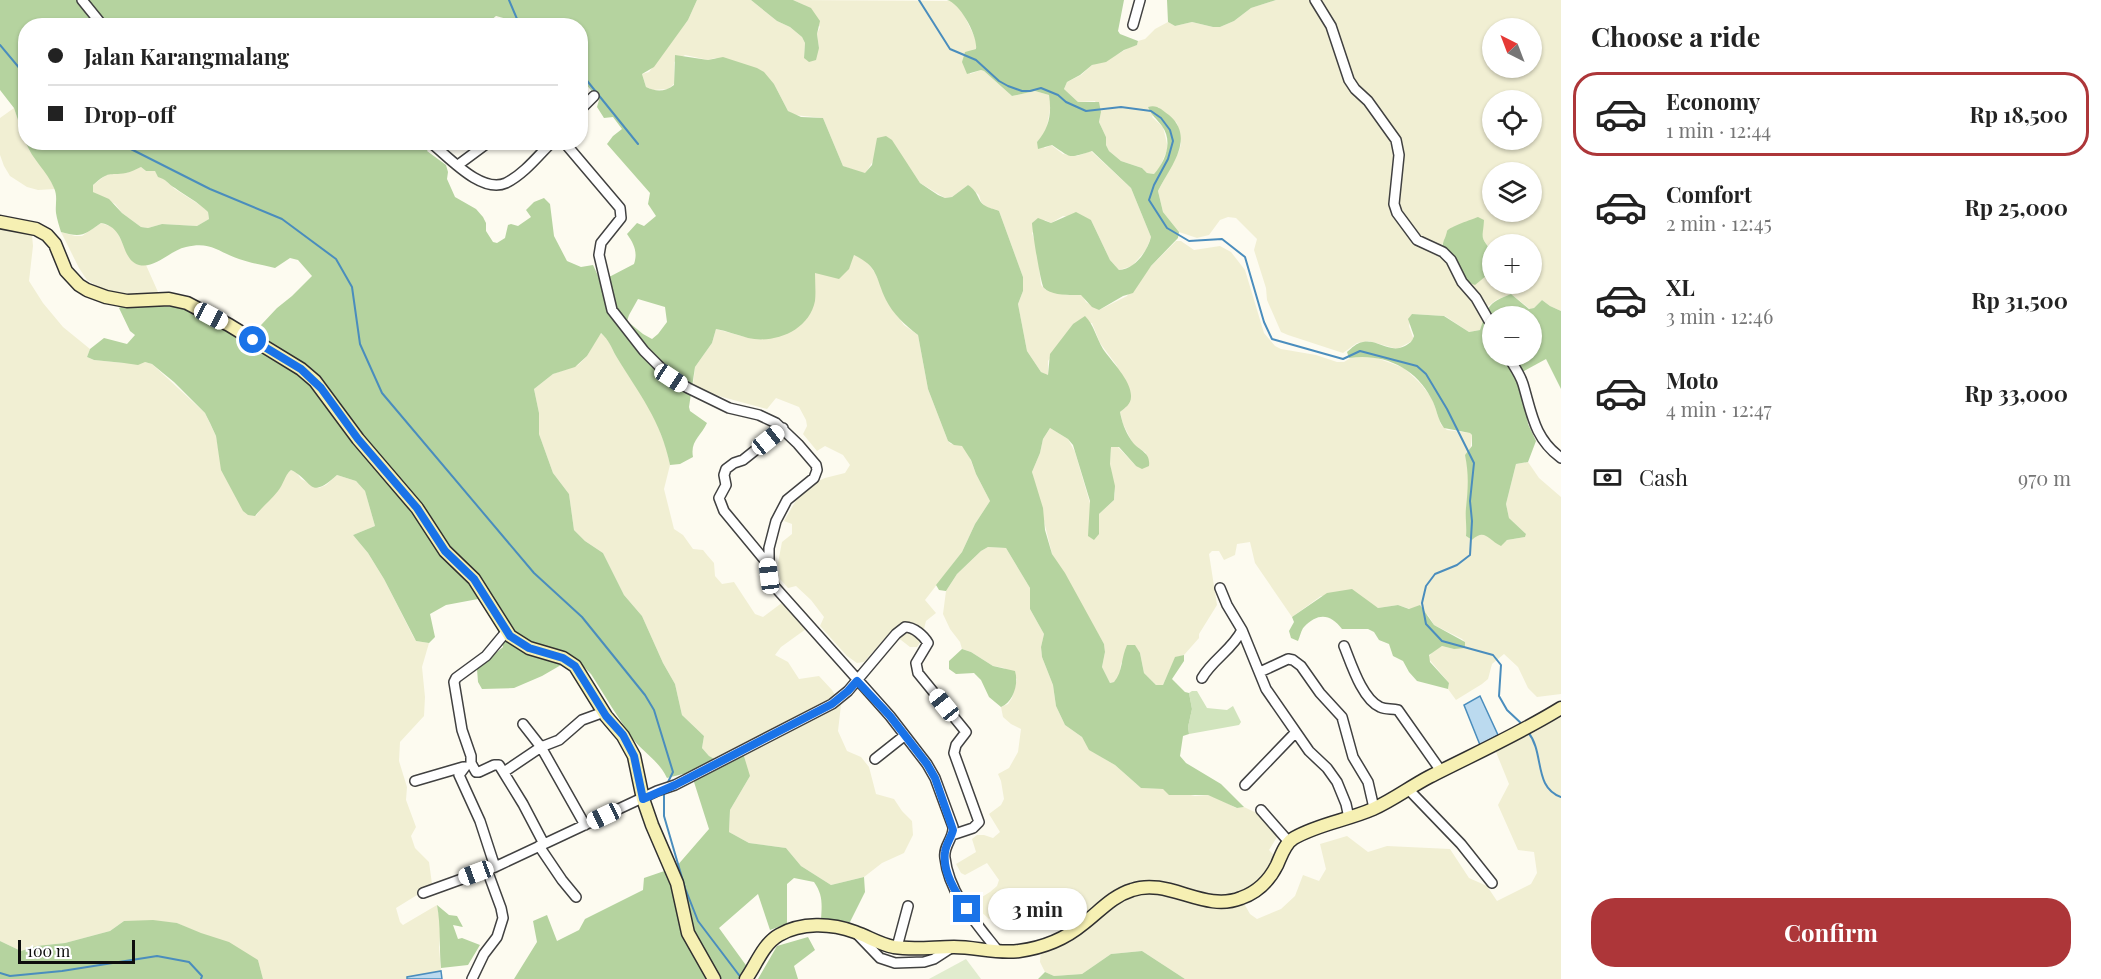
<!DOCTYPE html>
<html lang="en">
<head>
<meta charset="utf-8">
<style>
  :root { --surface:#fff; --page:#f2f2f2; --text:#222; --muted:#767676; --line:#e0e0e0; --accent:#ad3639 }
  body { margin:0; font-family:"Playfair Display",serif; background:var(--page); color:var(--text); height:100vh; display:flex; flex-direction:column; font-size:22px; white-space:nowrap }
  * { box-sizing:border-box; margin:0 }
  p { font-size:20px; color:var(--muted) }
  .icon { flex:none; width:33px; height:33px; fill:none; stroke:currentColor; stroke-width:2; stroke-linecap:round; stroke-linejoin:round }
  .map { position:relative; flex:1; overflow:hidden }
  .drawer { display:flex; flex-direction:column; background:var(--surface); width:540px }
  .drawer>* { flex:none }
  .top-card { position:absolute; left:18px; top:18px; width:570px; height:132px; border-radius:24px; box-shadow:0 2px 4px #0004; display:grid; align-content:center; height:132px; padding:0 30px; background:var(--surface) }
  .needle { width:39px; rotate:318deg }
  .tools { position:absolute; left:1482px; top:18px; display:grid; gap:12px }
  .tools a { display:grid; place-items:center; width:60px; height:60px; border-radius:50%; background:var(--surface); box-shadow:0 2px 4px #0004; font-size:30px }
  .scale { position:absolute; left:18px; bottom:15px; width:117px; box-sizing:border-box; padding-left:6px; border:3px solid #0e0e0e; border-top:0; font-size:16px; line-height:21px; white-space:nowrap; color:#0e0e0e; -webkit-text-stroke:4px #fff; paint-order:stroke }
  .end { position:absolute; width:27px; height:27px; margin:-14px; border:8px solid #1a73e8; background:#fff; box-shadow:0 0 0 3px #fff }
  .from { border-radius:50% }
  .bubble { position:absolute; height:42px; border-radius:21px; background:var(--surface); box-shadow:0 2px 4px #0004; font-size:20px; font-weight:700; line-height:42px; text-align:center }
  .car { position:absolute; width:18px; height:36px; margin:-18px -9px; border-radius:8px; box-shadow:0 0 4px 2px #0007; background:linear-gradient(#fff 24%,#345 0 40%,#fff 0 76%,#345 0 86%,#fff 0) }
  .top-card b { display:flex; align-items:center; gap:21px; height:57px; font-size:22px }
  .top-card b+b { border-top:2px solid var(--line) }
  .top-card i { width:15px; height:15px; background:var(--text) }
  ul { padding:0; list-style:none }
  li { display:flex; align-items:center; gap:18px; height:84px; margin:0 12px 9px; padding:0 18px; border:3px solid transparent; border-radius:24px }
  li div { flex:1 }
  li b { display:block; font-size:22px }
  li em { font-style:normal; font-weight:700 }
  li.active { border-color:var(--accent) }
  li>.icon { width:54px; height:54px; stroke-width:1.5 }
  h2 { padding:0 30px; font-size:27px; line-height:72px }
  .pay { display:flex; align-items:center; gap:15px; height:66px; padding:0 30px; font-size:22px }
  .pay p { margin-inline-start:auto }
  .cta { display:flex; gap:12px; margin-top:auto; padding:12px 30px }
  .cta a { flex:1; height:69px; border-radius:24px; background:var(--accent); color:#fff; font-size:24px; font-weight:700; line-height:69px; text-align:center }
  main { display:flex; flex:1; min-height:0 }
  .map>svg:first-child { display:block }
  .farmland { fill:#f1efd3; fill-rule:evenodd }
  .green { fill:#d1e4bd }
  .forest { fill:#b5d39f; fill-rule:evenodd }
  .pitch { fill:#e1ecce }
  .water { fill:#bbdaef; stroke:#4a8dbd; stroke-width:1.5 }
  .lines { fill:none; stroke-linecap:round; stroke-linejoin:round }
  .stream { stroke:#4a8dbd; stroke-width:2 }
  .street-casing { stroke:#414141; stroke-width:12 }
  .secondary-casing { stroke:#303030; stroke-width:15 }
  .street { stroke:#fff; stroke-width:9 }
  .secondary { stroke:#f6f0b3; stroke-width:12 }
  .route { stroke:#1a73e8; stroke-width:8 }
</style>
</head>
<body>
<main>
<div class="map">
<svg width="1561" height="979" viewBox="0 0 1561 979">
  <rect width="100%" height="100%" fill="#fdfbf0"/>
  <path class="farmland" d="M697,0H751L777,21L790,27L802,37L805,43L804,58L819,48L817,34L820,27L804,5L793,0L952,1L962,11L977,42L976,49L972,50L970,74L981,70L984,71L1012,96L1035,91L1049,95L1051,104L1046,132L1037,142L1045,148L1051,145L1063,154L1077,156L1091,151L1131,188L1151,237L1146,250L1132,266L1119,270L1110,260L1091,220L1063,216L1051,223L1045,220L1032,233L1037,248L1041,285L1046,290L1067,295H1082L1086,302L1099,310L1127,296L1151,266L1176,241H1181L1194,250L1220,246L1231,252L1245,270L1264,333L1275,346L1281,349L1316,355L1337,362H1344L1352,357H1374L1404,368L1420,383L1432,398L1441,425L1447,430L1470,433L1472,435L1468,469L1469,488L1466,512L1468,523L1466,536L1472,540L1477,535L1484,534L1501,545L1507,540L1525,537L1526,534L1509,518L1506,504L1516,464L1528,462L1539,478L1561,497V694L1537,697L1528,688L1518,667L1504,654L1492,664L1488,679L1482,684L1456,700L1448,689L1449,683L1428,658L1432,652L1442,646L1454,649L1465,642L1462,639L1434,625L1428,615L1398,605L1378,608L1371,605L1321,596L1292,617L1255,563L1250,542L1237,544L1235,555L1224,560L1219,551H1212L1209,554L1217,605L1199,634V638L1184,655L1175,658L1163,685H1156L1144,673L1140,653L1121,663L1119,677L1114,682L1110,683L1102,667L1105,652L1104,644L1052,554L1032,472L1040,453L1043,439L1050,428L1068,439L1075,452L1099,534V514L1114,500L1115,493L1110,464L1111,447H1118L1136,466L1146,453L1133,444L1123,424L1120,412L1126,407L1117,366L1100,343L1092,323L1073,324L1048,361V376L1041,372L1027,351L1018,304L1023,291V277L999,211L986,207L981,202L979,195L968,185L952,197L945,198L920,183L908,165L873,161L865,174L843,166L823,118L794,115L788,111L774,84L715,58L708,60L685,55L674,62V84L668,89L653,90L646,87L642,74L649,72L688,20Z
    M1276,0H1561V311L1550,306L1542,300L1534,308L1530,309L1511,294L1496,300L1487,307L1480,330L1469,332L1445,316L1412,314L1409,326L1414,340L1397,349L1369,341L1357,343L1343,353L1288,335L1281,332L1267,300L1266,288L1254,250L1257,239L1236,218L1228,217L1220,220L1209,235L1197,238L1179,232L1163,212L1158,191L1179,151L1181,144L1177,123L1158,107L1152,117L1163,127L1168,148L1159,169L1154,174L1147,173L1142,168L1121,161L1109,151L1106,145V137L1099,122L1101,112L1095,101L1078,102L1064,89L1067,82L1081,75L1092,65L1118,54L1130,47L1137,45L1138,41L1145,39L1155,29L1168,22L1175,26L1192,22L1213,27H1220L1234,21L1251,8ZM1492,28H1532V68H1492ZM1492,100H1532V140H1492ZM1492,172H1532V212H1492ZM1458,226L1483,227L1481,234L1484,241L1492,251V244H1532V284H1492V274L1486,276L1442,245L1451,228Z
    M14,108L29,150L44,168L55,189L38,190L27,187L10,176L4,166L0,155V118Z
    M141,167L146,171H155L175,189L203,207L208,212L209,219L197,226L162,224L148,228L141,227L122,213L115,204L93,192V185L106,175L112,172L126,173Z
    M101,223L115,228L124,246L139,265H146L158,292V307L126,305L119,308L110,294L87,280L79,268L61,232L75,236H82Z
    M0,227L32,235L33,246L29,281L43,303L63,327L90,349L87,357L94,360L124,363L145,362L152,364L205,413L216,436L222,470L256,516L264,504L279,489L284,476L291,470L297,473L301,479L319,488L326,485L337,475L356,481L365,491L375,526L353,535L368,553L384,579L413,636L416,641L429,643L422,667L425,697L424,716L400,742L399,761L407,787L406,800L416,827L411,836L415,848L429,862L432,884L430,887L396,908L400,922L403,925L437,905L441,925L439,947L441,971L407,977V979H263L258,960L177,923L124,921L110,931L65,943L36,946L21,951L0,941Z
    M854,255L867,261L875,273L891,307L904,325L918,335L928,389L948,441L951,444L962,445L968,453L976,474L990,501L975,524L962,552L925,600L936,613L926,621L921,641L917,647H910L901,640L888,635L864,662L857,663L847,656L820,626L824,617L811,600L796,586L788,588L780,579L778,563L782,542L792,534V524L784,521L798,497L816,482L825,478L845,473L850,465L843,455L825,446L817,451L803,434L807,426L806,420L799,407L776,398L767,409L715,395L708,403L692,396L695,367L712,343L716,329L749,338L805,320L815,300L814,273Z
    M600,333L607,338L616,356L652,411L666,447L670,465L664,489L674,529L683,535L693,549L703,550L707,555L714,563L715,576L722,584L734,582L755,614L763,617L783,602L806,629L781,647L775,655L788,662L799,679L819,676L832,690L841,705L838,731L847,751L861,757L869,767L876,794L894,799L902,811L912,821L913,835L904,853L882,863L864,877L831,885L801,866L786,848L749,843L729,832L730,810L750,776L709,756L702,748L704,736L682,715L675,684L663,663L642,616L624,595L603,553L585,541L574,530L569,494L553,473L539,434V413L534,389L553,374L578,365L587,356Z
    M988,547L1006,548L1030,588V609L1044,634L1041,647L1042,657L1053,685L1056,706L1065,725L1082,737L1090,750L1115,765L1141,788L1164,789L1195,796L1208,795L1218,798L1236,808L1244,807L1263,816L1277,833V837L1269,850L1276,857L1273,870L1242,900L1250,914L1257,919L1281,909L1295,896L1303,875L1319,881L1326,869L1320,844L1347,836L1368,852L1387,846L1450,849L1469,878L1487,886L1497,901L1531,884L1537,873L1534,852L1518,850L1498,805L1509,784L1496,752L1561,712V979H1185L1142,951L1111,954L1082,974L1054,976L1045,972L1040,962L1041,947L1090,921L1082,908L1075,902L1062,904L1045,894L1029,910L1005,909L989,919L978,909L974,902L990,892L997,886L999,880L987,863L965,875L961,873L956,864L976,852L972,839L977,835H984L993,838L1000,832L989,814L1001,805L1004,799L1001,781L998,774L1009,768L1018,752L1021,729L1011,724L1003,717L1001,707L1008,704L1012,698L1017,679L1004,668L993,666L971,652L962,649L960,642L950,629L943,614L946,591L957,574L981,551Z"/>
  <path class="green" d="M1192,691H1197L1207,708L1227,710L1233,706L1241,722L1239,725L1189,734L1188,727L1192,709L1189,693Z"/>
  <path class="forest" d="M0,0H697L688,20L654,67L642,74L646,87C656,92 665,92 674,85L675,55L708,60L723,57L757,68L764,72L774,84L788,111L801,117L823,118L843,166L865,173L872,165L877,138L886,136L892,140L920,183L938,195L945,198L952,197L968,185C979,192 977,200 984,205C988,208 995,209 999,211L1023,277V291L1018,304L1027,351L1041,372L1048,375L1050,354L1073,324L1085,316C1094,325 1096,337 1103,349C1111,361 1132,381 1131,397C1131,404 1125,408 1120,412C1122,422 1125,431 1131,440C1138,451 1151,451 1149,466L1142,469L1136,466L1119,447H1111L1110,464L1115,486L1114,500L1099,514V534L1094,540L1088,536L1090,501L1073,445L1068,439L1050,428L1043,439L1040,453L1032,472L1043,508L1045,530L1052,554L1065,573L1104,644L1105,652L1102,667L1110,683L1114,682C1123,672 1121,657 1127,645H1135L1140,653L1144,673L1156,685H1163L1175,657L1184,655V661L1172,679L1185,692L1189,693L1192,709L1188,727L1189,734L1183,736L1180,756L1186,763L1221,784L1244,807L1237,808L1208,795H1169L1163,789L1141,788L1115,765L1089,750L1082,737L1065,725L1056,706L1053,685L1042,657L1041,647L1044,634L1030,609V588L1006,548L988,547L981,551L957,574L946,591L939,590L936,585L962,552L975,524L990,501L976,474L971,460L962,446L954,445L948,441L928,389L918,335C905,325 893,314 886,300C875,277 879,267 854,255L849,269L839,279L815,273C815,282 816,292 815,301C809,331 774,344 748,338C737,335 727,331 716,329L712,343L695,367L689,407L690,411L707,423C701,436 690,441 693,457L680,464L670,465C661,420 639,394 616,356C611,347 609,340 601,333L587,356L575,367L553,374L534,389L539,413V434L553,473L569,494L574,530L585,541L603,553L624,595L642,616L663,663L675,684L682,715L704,736L702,748L709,756L724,764L743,753L750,776L730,810L729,832L749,843L786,848L801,866L831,885L864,877L865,892L850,922L821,920C822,904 823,895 814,882L794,878L787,884V924L770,930L758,894L719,928L748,968L738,979H514L537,942L533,921L547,915L557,941L579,930L585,919L643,890L644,878L676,867L709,829L694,782L683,774L667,778C659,761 644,753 633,739C618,718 605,696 591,674L584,667L561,665L542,676L514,688L482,689L478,682L477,669L503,647L497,627L478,599L446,605L430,614L435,637L429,643L416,641L384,579L368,553L353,535L375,526L365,491L356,481L337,475C308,501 314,481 291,470C284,476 284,484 278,491C271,500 262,507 255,516L248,515L243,511L221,470L216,436L210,423L205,413L174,382L152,364L145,362L138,365L124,363L94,360L87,357L90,349L104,338L127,344L135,335L130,331L119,308L126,305L181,307L212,319L247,340L277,308L292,296L312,276L298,260L290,258L275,268C263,265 250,263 239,259C218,252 211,241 186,247C171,250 155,269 139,265C119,259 128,228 101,223C84,235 82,238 61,232C59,226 57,219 56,213C55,204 58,197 54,188C47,171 32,159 26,143H432L427,151L446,165L448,172L447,179L455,197L476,209L483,217L486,223V231L493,242L497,243L505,238L508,225L511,224L518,226L531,217L526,210L534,202L544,198L550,204L554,236L567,261L581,267L593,265L599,278L611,276L634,264C638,252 634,244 627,234L637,223L644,226L656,216L648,204L650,193L607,144L613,136L622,129L613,117L604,118L597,107L599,100L581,78L580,26L512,25L507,19L496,16L484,26H26L25,141L14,108L0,90ZM141,167L146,171H155L158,177C166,179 168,184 175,188C186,196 198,202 208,212L209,219L197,226L162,224L148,228L141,227L122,213L109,199L93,192V185C110,170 108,176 126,173C131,172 136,169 141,167ZM638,299L665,307L667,322L658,334L652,339L643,334L627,321L629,315Z
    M751,0H793L811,8L820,21L817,34L819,48L816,60L809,62L804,58L805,43L802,37L790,27L777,21Z
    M947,0H1124L1118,31L1120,34L1138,41L1137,45L1124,50L1106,62L1092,65L1080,75L1067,82L1064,89L1078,102H1099L1101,112L1099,122L1106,137V145L1109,151L1121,161L1142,168L1147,173L1154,174C1166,161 1173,141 1162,126C1156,118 1152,116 1148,107C1157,104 1162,110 1169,115C1196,138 1170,167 1158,191L1163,212L1179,232L1178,238L1151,266L1133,293L1123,296L1099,310L1092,307L1081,295C1071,295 1052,296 1044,288C1041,286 1032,229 1032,223L1038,218L1051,223L1076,212L1091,220L1110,260L1119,270C1135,269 1147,252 1151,237L1131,188L1092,151C1067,159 1072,158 1052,145L1038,149L1037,142C1049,128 1052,114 1049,95L1035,91L1012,96L984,71L981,70L967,74L962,62L965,52L976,49C978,36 960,3 947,0Z
    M1167,0H1276L1251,8L1234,21L1220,27H1213L1192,22L1175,26L1168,22Z
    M1478,217L1484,220C1483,239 1479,236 1492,251V274L1486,276L1475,285C1457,278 1436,262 1444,240C1445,239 1447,232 1447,231C1451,226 1471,220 1478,217Z
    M1511,294L1529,309L1534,308L1542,300L1550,306L1561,311V389L1546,359L1515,376L1525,401L1528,424L1536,441L1528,462L1516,464L1506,504L1509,518L1526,534L1525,537L1507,540L1501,546C1488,540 1485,528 1472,540L1466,536C1467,526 1465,517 1466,508C1468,489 1469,474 1465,455L1472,446V435L1470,433L1444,428C1437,419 1437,408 1431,398C1415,367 1383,353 1349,358L1347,352C1352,348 1356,343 1363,342C1378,339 1390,354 1405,346C1410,343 1412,342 1414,336L1408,319L1412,314L1444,316L1469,332L1480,330C1488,307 1487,303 1511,294ZM1492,316H1532V356H1492Z
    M1352,589L1378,608L1398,605L1409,609L1420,605L1434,625L1465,642V648L1454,649L1442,646L1429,655L1430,662L1449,683L1448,689L1417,681L1409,672L1403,661L1393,656L1389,644L1379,640L1374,632L1368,629H1342C1331,614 1318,612 1304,627C1301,630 1300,637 1298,641L1291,638L1289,631L1294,622L1292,617L1327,593Z
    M962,649L971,652L993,666L1015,671C1019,684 1013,702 1001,707L989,697L981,680L974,673L956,674L949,669V661Z
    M437,905L449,915L457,916L463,927L453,925L458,939L462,938L480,945L468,965L441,968C439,947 441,926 437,905Z
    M153,920L177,923L201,933L229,942L258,960L263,979H0V941L21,951L36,946L65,943L110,931L124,921Z
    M808,937L815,950L794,966L798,979H758L777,946Z
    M1142,951L1185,979H1038L1045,972L1054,976L1082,974L1111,954Z"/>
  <path class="pitch" d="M966,959L981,979H929Z"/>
  <path class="water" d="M1480,696L1498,735L1480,745L1464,705Z
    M441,971L442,979H407V977Z"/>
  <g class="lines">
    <path class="stream" d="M509,0L520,26
      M919,0L950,49L976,60L999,81L1008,86L1022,91H1030L1041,88L1058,95L1066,102L1086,111L1121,107L1151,111L1161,118L1170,130L1173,141L1168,159L1154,185L1149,200L1167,228L1189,241L1222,239L1245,257L1264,322L1272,339L1343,359L1360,351L1417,366L1426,374L1447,409L1474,463L1470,501L1472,521L1470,555L1457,565L1435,574L1426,586L1422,603L1426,624L1442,641L1493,655L1501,665L1499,696L1507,710L1523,725
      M0,45L26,76
      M580,72L638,144
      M117,142L210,189L282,219L336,259L352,287L360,344L382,393L534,573L582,617L645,695L654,710L673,772L667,784
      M1528,732C1545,753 1533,787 1561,797
      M664,792V816L685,888L698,921L742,979
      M0,973L10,976L62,971L157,956L189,962L202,976L201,979"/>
    <g class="street-casing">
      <path id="street" d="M82,0L103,26
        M1315,0L1331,26L1349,80L1355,89L1368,101L1396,140L1399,155L1394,204L1397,213L1417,240L1443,252L1451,260L1462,282L1476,298L1492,326
        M1133,25L1140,0
        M580,110L594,96
        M430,142C449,157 481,194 506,183C524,174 538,156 552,142
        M564,142L620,208L621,218L601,243L599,255L612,310L644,351L671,378L688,388L729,408L759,415L776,423L798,444L816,465L817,470L814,478L787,500L776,521L769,548V576L775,587L800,615L890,716L927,764L935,778L953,827C954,838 943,846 945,858C949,894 977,924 998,951
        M458,165L489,142
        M1508,356C1513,365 1520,374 1523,384C1532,414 1534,438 1561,458
        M767,563L724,511L719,498L726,485L724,475L726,469L734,463L743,460L783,428
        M1220,588L1227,605L1242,630L1266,689L1309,751L1327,768L1337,782L1346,804L1349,818
        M506,632L486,656L456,678L454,682L462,730L471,756V763L476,772H479L494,765H499L523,804L544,844
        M1344,646C1351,663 1362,699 1380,707C1386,710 1392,708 1398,710L1441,771
        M1260,672L1288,659L1293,660L1301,666L1320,693L1342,717L1353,757L1368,782L1374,808
        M1202,678C1213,659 1232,650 1242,630
        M523,724L541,747L585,825
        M875,759L904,736
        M465,767L459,775L480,821L495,867
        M504,772L541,747L559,740L582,720L604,712
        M415,781L463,767
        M1245,785L1295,733
        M1409,790L1461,844L1492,883
        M1261,810L1289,842
        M539,846L562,880L576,897
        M423,893L495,867L657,791L675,785L832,704L848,691L896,634L905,627C914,627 924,636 928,643L916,663L918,673L966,732L956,745L954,753L979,822L973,828L952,835
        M857,934L880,958L895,963L924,962L934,959L951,948
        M897,947L908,906
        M472,979L484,954L497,937L503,918L501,908L487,870"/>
    </g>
    <g class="secondary-casing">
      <path id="secondary" d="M0,222L36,229L47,235L55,244L66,271L79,285L87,290L106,297L127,301L169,299L187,303L229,325L301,369L315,381L358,439L417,508L445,551L474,579L510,636L529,648L563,658L575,666L606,716L623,736L634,756L643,799L652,825L677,883L688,933L714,979
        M746,979C756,965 763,944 779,935C801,922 831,923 855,932C869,937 879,944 894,947C914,950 934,947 954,947C976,947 997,954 1019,951C1041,948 1065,939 1083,924C1099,912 1112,896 1132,890C1168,877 1204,913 1241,898C1258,892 1269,881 1277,865C1281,856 1285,843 1294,838C1318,824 1348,820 1373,809C1393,800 1410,787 1429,777C1474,754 1519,734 1561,708"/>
    </g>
    <use href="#street" class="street"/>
    <use href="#secondary" class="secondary"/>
  </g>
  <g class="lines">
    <path class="route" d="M253,340L301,369L321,388L358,439L417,508L445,551L474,579L510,636L529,648L563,658L575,666L606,716L623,735L634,756L643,799L675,785L832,704L848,691L857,681L890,716L927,764L935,778L953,830C951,838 946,844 945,852C942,872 956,893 967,909"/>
  </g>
</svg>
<div class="tools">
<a><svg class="needle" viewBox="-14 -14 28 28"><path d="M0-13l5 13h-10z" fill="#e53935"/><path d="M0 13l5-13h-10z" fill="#767676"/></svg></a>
<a><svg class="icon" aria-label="locate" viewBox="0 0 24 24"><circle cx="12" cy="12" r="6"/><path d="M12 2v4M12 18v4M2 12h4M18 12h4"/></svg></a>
<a><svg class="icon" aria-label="layers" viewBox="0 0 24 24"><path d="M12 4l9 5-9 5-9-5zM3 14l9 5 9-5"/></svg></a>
<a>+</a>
<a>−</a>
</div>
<div class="scale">100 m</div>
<i class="end from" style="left:253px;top:340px"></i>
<i class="end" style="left:967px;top:909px"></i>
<div class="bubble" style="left:988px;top:888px;width:99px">3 min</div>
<i class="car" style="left:211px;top:316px;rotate:118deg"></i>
<i class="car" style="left:671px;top:378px;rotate:123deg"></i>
<i class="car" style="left:768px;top:440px;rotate:51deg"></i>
<i class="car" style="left:769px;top:576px;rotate:353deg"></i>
<i class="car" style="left:944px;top:705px;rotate:321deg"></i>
<i class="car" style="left:604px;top:816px;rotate:245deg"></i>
<i class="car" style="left:476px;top:873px;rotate:250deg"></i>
<div class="top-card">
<b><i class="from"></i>Jalan Karangmalang</b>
<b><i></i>Drop-off</b>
</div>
</div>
<section class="drawer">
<h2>Choose a ride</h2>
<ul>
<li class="active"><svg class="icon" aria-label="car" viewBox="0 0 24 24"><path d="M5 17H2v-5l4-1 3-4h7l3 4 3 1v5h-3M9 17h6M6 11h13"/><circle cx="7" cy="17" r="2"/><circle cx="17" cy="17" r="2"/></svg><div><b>Economy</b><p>1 min · 12:44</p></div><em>Rp 18,500</em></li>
<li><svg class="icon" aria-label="car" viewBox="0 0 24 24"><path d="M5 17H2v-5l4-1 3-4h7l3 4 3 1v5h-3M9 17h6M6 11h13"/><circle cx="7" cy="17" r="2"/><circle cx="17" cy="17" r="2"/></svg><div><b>Comfort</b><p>2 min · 12:45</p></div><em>Rp 25,000</em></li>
<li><svg class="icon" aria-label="car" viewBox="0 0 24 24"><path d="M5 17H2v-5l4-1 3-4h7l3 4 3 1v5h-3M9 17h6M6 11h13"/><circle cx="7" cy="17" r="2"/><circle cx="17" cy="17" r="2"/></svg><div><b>XL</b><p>3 min · 12:46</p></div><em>Rp 31,500</em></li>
<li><svg class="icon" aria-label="car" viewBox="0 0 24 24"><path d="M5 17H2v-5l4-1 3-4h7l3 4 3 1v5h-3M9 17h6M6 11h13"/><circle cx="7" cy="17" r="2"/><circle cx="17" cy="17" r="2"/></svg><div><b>Moto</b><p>4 min · 12:47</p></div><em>Rp 33,000</em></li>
</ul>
<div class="pay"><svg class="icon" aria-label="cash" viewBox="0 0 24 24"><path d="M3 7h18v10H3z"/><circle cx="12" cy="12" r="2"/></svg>Cash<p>970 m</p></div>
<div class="cta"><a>Confirm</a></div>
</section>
</main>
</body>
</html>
